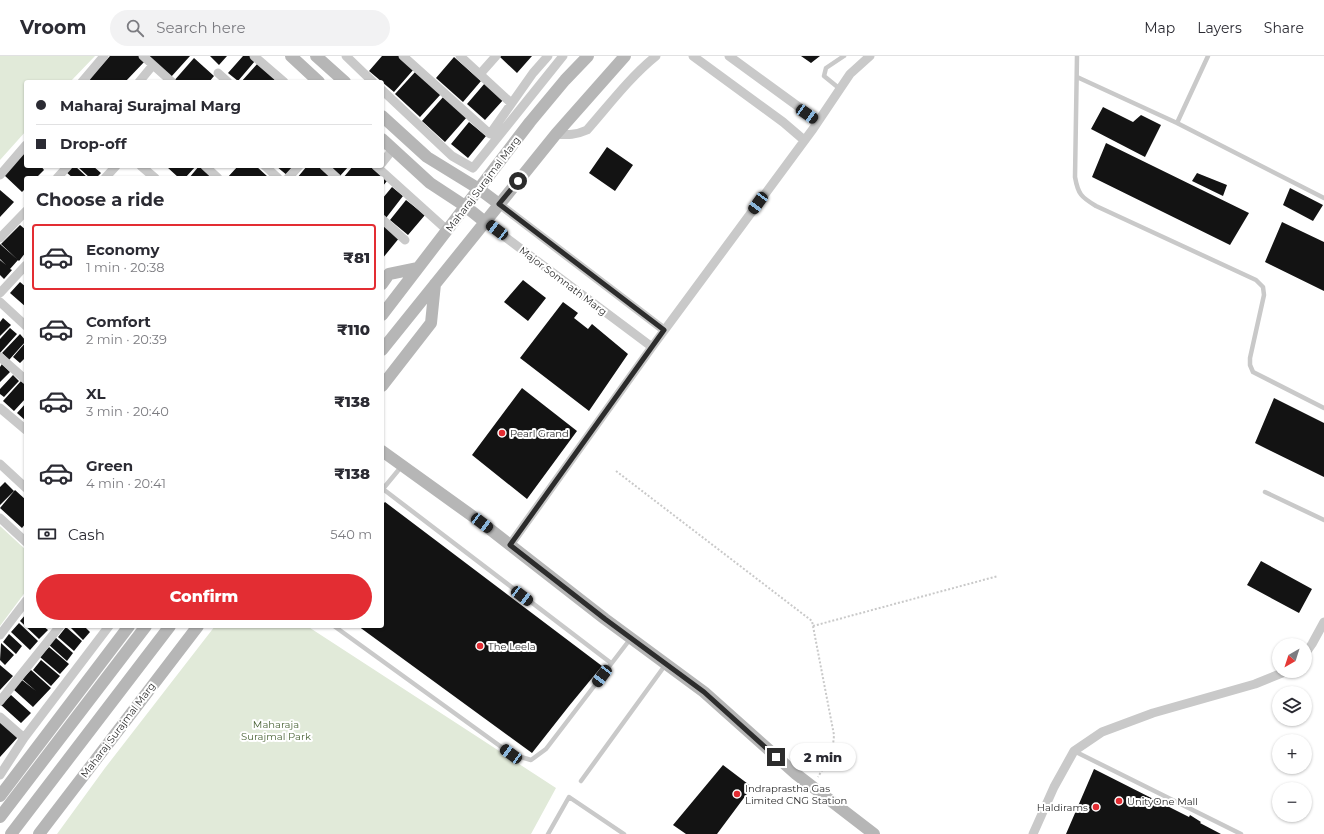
<!DOCTYPE html>
<html lang="en">
<head>
<meta charset="utf-8">
<style>
  :root { --surface:#fff; --page:#f2f2f3; --text:#2b2b33; --muted:#7c7c81; --line:#e1e1e2; --accent:#e32d33 }
  body { margin:0; font-family:Montserrat,sans-serif; background:var(--page); color:var(--text); height:100vh; display:flex; flex-direction:column; font-size:15px; white-space:nowrap }
  * { box-sizing:border-box; margin:0 }
  p { font-size:13px; color:var(--muted) }
  .icon { flex:none; width:22px; height:22px; fill:none; stroke:currentColor; stroke-width:2; stroke-linecap:round; stroke-linejoin:round }
  .map { position:relative; flex:1; overflow:hidden }
  .drawer { position:absolute; left:24px; top:120px; width:360px; height:452px; display:flex; flex-direction:column; background:var(--surface); border-radius:4px; box-shadow:0 1px 3px #0004 }
  .drawer>* { flex:none }
  .guide { position:absolute; left:24px; top:24px; width:360px; height:88px; border-radius:4px; box-shadow:0 1px 3px #0004; display:grid; align-content:center; height:88px; padding:0 12px; background:var(--surface) }
  .needle { width:26px; rotate:219deg }
  .buttons { position:absolute; left:1272px; top:582px; display:grid; gap:8px }
  .buttons a { display:grid; place-items:center; width:40px; height:40px; border-radius:50%; background:var(--surface); box-shadow:0 1px 3px #0004; font-size:20px }
  .end { position:absolute; width:18px; height:18px; margin:-9px; border:5px solid #2c2c2c; background:#fff; box-shadow:0 0 0 2px #fff }
  .from { border-radius:50% }
  .bubble { position:absolute; height:28px; border-radius:14px; background:var(--surface); box-shadow:0 1px 3px #0004; font-size:13px; font-weight:800; line-height:28px; text-align:center }
  .car { position:absolute; width:12px; height:24px; margin:-12px -6px; border-radius:5px; box-shadow:0 0 3px 1px #0007; background:linear-gradient(#222 24%,#8ab4d8 0 40%,#222 0 76%,#8ab4d8 0 86%,#222 0) }
  .guide b { display:flex; align-items:center; gap:14px; height:38px; font-size:15px }
  .guide b+b { border-top:1px solid var(--line) }
  .guide i { width:10px; height:10px; background:var(--text) }
  ul { padding:0; list-style:none }
  li { display:flex; align-items:center; gap:12px; height:66px; margin:0 8px 6px; padding:0 4px; border:2px solid transparent; border-radius:4px }
  li div { flex:1 }
  li b { display:block; font-size:15px }
  li em { font-style:normal; font-weight:800 }
  li.selected { border-color:var(--accent) }
  li>.icon { width:36px; height:36px; stroke-width:1.5 }
  h2 { padding:0 12px; font-size:18px; line-height:48px }
  .pay { display:flex; align-items:center; gap:10px; height:44px; padding:0 12px; font-size:15px }
  .pay p { margin-inline-start:auto }
  .action { display:flex; gap:8px; margin-top:auto; padding:8px 12px }
  .action a { flex:1; height:46px; border-radius:24px; background:var(--accent); color:#fff; font-size:16px; font-weight:800; line-height:46px; text-align:center }
  header { display:flex; align-items:center; gap:24px; box-sizing:border-box; height:56px; padding:0 20px; background:var(--surface); border-bottom:1px solid var(--line) }
  header strong { font-size:19px }
  nav { display:flex; gap:22px; margin-inline-start:auto; font-size:14px }
  .search { width:280px; height:36px; background:var(--page); display:flex; align-items:center; gap:10px; box-sizing:border-box; padding:0 14px; border-radius:22px; color:var(--muted); font-size:15px }
  .map>svg:first-child { display:block }
  .green { fill:#e1ead9 }
  .building { fill:#131313 }
  .lines { fill:none; stroke-linecap:round; stroke-linejoin:round }
  .path { stroke:#c9c9c9; stroke-width:2; stroke-dasharray:2 2; stroke-linecap:butt }
  .lane { stroke:#c9c9c9; stroke-width:4.5 }
  .street { stroke:#c9c9c9; stroke-width:9 }
  .secondary { stroke:#b6b6b6; stroke-width:12 }
  .route { stroke:#2c2c2c; stroke-width:5 }
  .poi-dot { fill:#e32d33; stroke:#fff; stroke-width:1.5 }
  .labels { text-anchor:middle; dominant-baseline:central; stroke-width:4; stroke-linejoin:round; paint-order:stroke }
  .street-label { font-size:10px; fill:#2c2c2c; stroke:#fff }
  .poi-label { font-size:10px; fill:#2c2c2c; stroke:#fff; text-anchor:start }
  .park-label { font-size:10px; fill:#4d663a; stroke:#fff }
</style>
</head>
<body>
<header>
<strong>Vroom</strong>
<div class="search"><svg class="icon" aria-label="search" viewBox="0 0 24 24"><circle cx="10" cy="10" r="6"/><path d="M15 15l6 6"/></svg>Search here</div>
<nav><a>Map</a><a>Layers</a><a>Share</a></nav>
</header>
<div class="map">
<svg width="1324" height="778" viewBox="0 0 1324 778">
  <rect width="100%" height="100%" fill="#fff"/>
  <path class="green" d="M0,0H95L70,26H26V75L0,104Z
    M0,470L26,494V535L0,570Z
    M215,570H307L556,732L531,778H57L105,712Z"/>
  <path class="building" d="M110,0H141L146,4L125,26H93L89,23Z
    M147,0H190L171,21Z
    M210,0H227L219,9Z
    M243,0H250L255,5L238,25L228,17Z
    M382,0H399L414,13L394,36L369,15Z
    M501,0H532L517,17L500,1Z
    M801,0H820L811,7Z
    M454,1L481,25L463,46L436,22Z
    M194,2L214,20L209,26H173Z
    M258,7L275,23L273,26H241Z
    M416,15L441,38L420,61L395,38Z
    M485,27L504,43L485,64L467,48Z
    M444,40L467,61L445,86L422,65Z
    M1103,51L1133,66L1141,59L1161,69L1145,101L1091,73Z
    M469,66L486,80L468,102L451,88Z
    M1106,87L1249,157L1230,189L1092,121Z
    M607,91L633,109L615,135L589,117Z
    M26,95V110H41L44,114L36,122H26V132L22,136L3,118Z
    M71,110H75L88,122H73L66,116Z
    M77,110H93L101,117L96,122H90Z
    M169,110H196L185,122H179L167,111Z
    M199,110H201L215,122H189Z
    M238,110H256L268,121L267,122H227Z
    M276,110H297L288,120Z
    M307,110H321L335,122H297Z
    M326,110H349L339,121Z
    M353,110H370L387,125L382,131V122H343Z
    M1197,117L1227,129L1223,140L1192,125Z
    M392,131L403,140L386,162L382,159V143Z
    M1290,132L1323,149L1313,165L1283,149Z
    M0,134L14,146L0,161Z
    M406,144L425,159L408,179L390,164Z
    M382,166L400,181L382,203Z
    M1282,166L1324,186V235L1265,206Z
    M20,169L26,174V196L19,205L1,188Z
    M0,188L18,204L10,213L12,214L4,223L0,219V204L6,209L0,203Z
    M523,224L546,242L528,265L504,246Z
    M20,226L26,231V251L10,237Z
    M563,246L578,257L574,262L588,273L592,268L628,298L589,355L520,302Z
    M3,262L11,269L0,280V266Z
    M10,272L17,278L0,297V283Z
    M20,278L26,285L9,304L2,297Z
    M26,286V301L20,307L13,301Z
    M2,308L10,316L0,326V311Z
    M13,319L19,325L4,341L0,338V333Z
    M21,325L26,329V342L14,355L3,345Z
    M522,332L577,375L527,443L472,399Z
    M1274,342L1324,367V421L1255,387Z
    M26,347V365L17,357Z
    M5,426L14,435L0,449V431Z
    M15,434L26,444V467L22,472L0,452Z
    M385,446L602,610L569,650L532,697L358,570H382V449Z
    M1261,505L1312,533L1299,557L1247,529Z
    M26,558V570H43L48,574L39,583L20,565Z
    M19,567L38,585L30,594L11,576Z
    M69,570H84L90,576L83,584Z
    M66,571L82,585L74,595L58,581Z
    M9,578L22,590L16,598L3,586Z
    M55,581L73,597L67,605L48,588Z
    M1,587L14,599L5,609L0,604Z
    M49,591L69,608L60,618L40,601Z
    M41,604L60,620L51,630L33,614Z
    M0,609L13,620L0,634Z
    M31,614L51,632L33,651L13,633L22,624L36,635L22,623Z
    M11,639L31,657L21,667L1,649Z
    M0,665L18,681L0,701Z
    M723,709L752,731L717,778H686L673,769Z
    M1094,713L1189,761L1190,759L1201,766L1200,767L1221,778H1066Z"/>
  <g class="lines">
    <path class="path" d="M616,415L812,565L834,679C833,697 827,706 818,721
      M813,570L998,520"/>
    <path class="lane" d="M1077,0L1075,121C1078,138 1081,141 1096,150L1256,224L1263,231L1264,239L1250,302V309L1253,316L1324,352
      M1077,21L1177,67L1324,142
      M840,33L824,20L826,12L844,0
      M1177,67L1208,0
      M383,433L611,607
      M382,434L401,411
      M1265,436L1324,464
      M334,570L511,698L531,704L546,693L631,582
      M1074,695L1241,778
      M581,725L666,608
      M548,778L569,741L624,778"/>
    <path class="street" d="M143,0L172,26
      M254,0L284,26
      M346,0L373,26
      M403,0L490,78L533,17L548,0
      M460,0L511,47
      M693,0L783,66L804,84
      M729,0L818,65
      M218,17L228,26
      M480,18L496,0
      M82,26L104,0
      M139,26L153,9
      M382,34L452,100L473,112L563,0
      M556,78C568,79 576,79 587,74C609,49 630,21 656,0
      M382,107L393,93
      M141,110L155,122
      M205,110L218,122
      M265,110L278,122
      M324,110L337,122
      M376,110L447,174
      M0,119L26,89
      M57,122L68,110
      M105,122L116,110
      M288,122L299,110
      M499,148L664,274
      M382,163L405,184
      M485,166L652,291
      M0,182L26,155
      M0,237L26,209
      M0,246L26,270
      M0,301L26,324
      M0,352L26,374
      M0,408L26,432
      M0,462L26,486
      M510,489L652,291L813,73L850,18L870,0
      M0,579L26,545
      M1305,598L1312,588L1324,566
      M0,645L60,570
      M0,661L24,682
      M0,719L24,682L109,570
      M1033,778L1054,731L1074,695L1102,676L1153,657L1255,628L1287,615"/>
    <path class="secondary" d="M291,0L319,26
      M316,0L345,26
      M382,60L427,101L479,133L499,148
      M382,83L430,127L465,150L485,166
      M382,228L389,218L418,212
      M382,259L530,66L565,24L588,0
      M382,294L556,78L625,0
      M382,330L431,267L435,228
      M382,395L482,467L605,563L704,636L796,718L874,778
      M0,740L129,570
      M0,761L146,570
      M11,778L170,570
      M39,778L198,570"/>
  </g>
  <g class="lines">
    <path class="route" d="M518,125L499,148L664,274L510,489L605,563L704,636L776,701"/>
  </g>
  <g class="poi-dot">
    <circle cx="502" cy="377" r="4"/>
    <circle cx="480" cy="590" r="4"/>
    <circle cx="737" cy="738" r="4"/>
    <circle cx="1119" cy="745" r="4"/>
    <circle cx="1096" cy="751" r="4"/>
  </g>
  <g class="labels">
    <g class="street-label">
      <text transform="translate(483 128) rotate(-53)">Maharaj Surajmal Marg</text>
      <text transform="translate(563 225) rotate(37)">Major Somnath Marg</text>
      <text transform="translate(118 674) rotate(-53)">Maharaj Surajmal Marg</text>
    </g>
    <g class="poi-label">
      <text x="510" y="377">Pearl Grand</text>
      <text x="488" y="590">The Leela</text>
      <text x="745" y="732">Indraprastha Gas<tspan x="745" dy="12">Limited CNG Station</tspan></text>
      <text x="1127" y="745">UnityOne Mall</text>
      <text x="1088" y="751" text-anchor="end">Haldirams</text>
    </g>
    <g class="park-label">
      <text x="276" y="668">Maharaja<tspan x="276" dy="12">Surajmal Park</tspan></text>
    </g>
  </g>
</svg>
<div class="buttons">
<a><svg class="needle" viewBox="-14 -14 28 28"><path d="M0-13l5 13h-10z" fill="#e53935"/><path d="M0 13l5-13h-10z" fill="#7c7c81"/></svg></a>
<a><svg class="icon" aria-label="layers" viewBox="0 0 24 24"><path d="M12 4l9 5-9 5-9-5zM3 14l9 5 9-5"/></svg></a>
<a>+</a>
<a>−</a>
</div>
<i class="end from" style="left:518px;top:125px"></i>
<i class="end" style="left:776px;top:701px"></i>
<div class="bubble" style="left:790px;top:687px;width:66px">2 min</div>
<i class="car" style="left:807px;top:58px;rotate:124deg"></i>
<i class="car" style="left:758px;top:147px;rotate:216deg"></i>
<i class="car" style="left:497px;top:174px;rotate:307deg"></i>
<i class="car" style="left:482px;top:467px;rotate:127deg"></i>
<i class="car" style="left:522px;top:540px;rotate:127deg"></i>
<i class="car" style="left:602px;top:620px;rotate:217deg"></i>
<i class="car" style="left:511px;top:698px;rotate:306deg"></i>
<div class="guide">
<b><i class="from"></i>Maharaj Surajmal Marg</b>
<b><i></i>Drop-off</b>
</div>
<section class="drawer">
<h2>Choose a ride</h2>
<ul>
<li class="selected"><svg class="icon" aria-label="car" viewBox="0 0 24 24"><path d="M5 17H2v-5l4-1 3-4h7l3 4 3 1v5h-3M9 17h6M6 11h13"/><circle cx="7" cy="17" r="2"/><circle cx="17" cy="17" r="2"/></svg><div><b>Economy</b><p>1 min · 20:38</p></div><em>₹81</em></li>
<li><svg class="icon" aria-label="car" viewBox="0 0 24 24"><path d="M5 17H2v-5l4-1 3-4h7l3 4 3 1v5h-3M9 17h6M6 11h13"/><circle cx="7" cy="17" r="2"/><circle cx="17" cy="17" r="2"/></svg><div><b>Comfort</b><p>2 min · 20:39</p></div><em>₹110</em></li>
<li><svg class="icon" aria-label="car" viewBox="0 0 24 24"><path d="M5 17H2v-5l4-1 3-4h7l3 4 3 1v5h-3M9 17h6M6 11h13"/><circle cx="7" cy="17" r="2"/><circle cx="17" cy="17" r="2"/></svg><div><b>XL</b><p>3 min · 20:40</p></div><em>₹138</em></li>
<li><svg class="icon" aria-label="car" viewBox="0 0 24 24"><path d="M5 17H2v-5l4-1 3-4h7l3 4 3 1v5h-3M9 17h6M6 11h13"/><circle cx="7" cy="17" r="2"/><circle cx="17" cy="17" r="2"/></svg><div><b>Green</b><p>4 min · 20:41</p></div><em>₹138</em></li>
</ul>
<div class="pay"><svg class="icon" aria-label="cash" viewBox="0 0 24 24"><path d="M3 7h18v10H3z"/><circle cx="12" cy="12" r="2"/></svg>Cash<p>540 m</p></div>
<div class="action"><a>Confirm</a></div>
</section>
</div>
</body>
</html>
